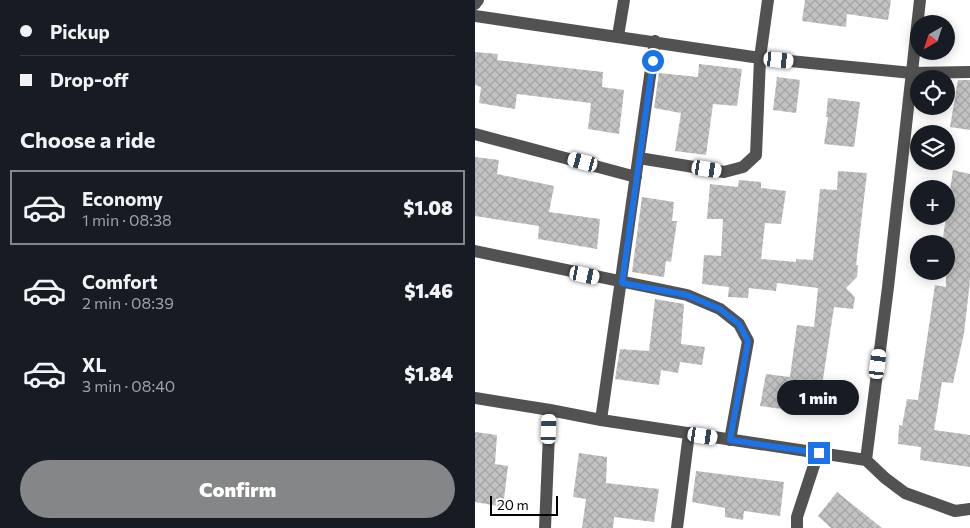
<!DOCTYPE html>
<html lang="en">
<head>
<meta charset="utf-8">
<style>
  :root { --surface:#171b24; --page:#242831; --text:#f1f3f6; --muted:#9ea1a6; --line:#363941; --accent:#858687 }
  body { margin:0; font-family:Commissioner,sans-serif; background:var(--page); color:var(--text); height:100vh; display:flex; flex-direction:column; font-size:19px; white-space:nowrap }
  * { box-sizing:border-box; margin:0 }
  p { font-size:16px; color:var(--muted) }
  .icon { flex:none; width:28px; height:28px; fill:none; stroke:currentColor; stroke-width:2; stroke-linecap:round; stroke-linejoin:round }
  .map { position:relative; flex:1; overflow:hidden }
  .panel { display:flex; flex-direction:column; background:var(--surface); width:475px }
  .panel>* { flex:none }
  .guide { display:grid; align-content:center; height:110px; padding:0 20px; background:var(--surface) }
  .needle { width:32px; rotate:219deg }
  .fabs { position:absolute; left:435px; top:15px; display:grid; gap:10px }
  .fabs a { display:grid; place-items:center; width:45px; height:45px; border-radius:50%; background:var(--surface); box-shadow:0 2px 12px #0003; font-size:25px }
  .scale { position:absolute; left:15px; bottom:12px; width:68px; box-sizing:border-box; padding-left:5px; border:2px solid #000; border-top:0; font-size:14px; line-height:18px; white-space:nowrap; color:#000; -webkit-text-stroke:4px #fff; paint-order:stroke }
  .end { position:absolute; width:22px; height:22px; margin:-11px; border:6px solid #1a73e8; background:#fff; box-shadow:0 0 0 2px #fff }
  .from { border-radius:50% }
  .bubble { position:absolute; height:35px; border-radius:18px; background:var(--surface); box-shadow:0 2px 12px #0003; font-size:16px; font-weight:800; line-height:35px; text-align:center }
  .car { position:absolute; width:15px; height:30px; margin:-15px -8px; border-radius:6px; box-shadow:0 0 4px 1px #0007; background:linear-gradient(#fff 24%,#345 0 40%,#fff 0 76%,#345 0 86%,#fff 0) }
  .guide b { display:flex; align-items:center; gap:18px; height:48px; font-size:19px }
  .guide b+b { border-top:1px solid var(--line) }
  .guide i { width:12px; height:12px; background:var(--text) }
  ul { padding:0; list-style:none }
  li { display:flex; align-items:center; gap:15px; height:75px; margin:0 10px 8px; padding:0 10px; border:2px solid transparent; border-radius:0px }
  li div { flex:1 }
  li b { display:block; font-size:19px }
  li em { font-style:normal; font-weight:800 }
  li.current { border-color:var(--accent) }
  li>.icon { width:45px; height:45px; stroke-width:1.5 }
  h2 { padding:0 20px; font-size:22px; line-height:60px }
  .cta { display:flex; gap:10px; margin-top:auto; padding:10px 20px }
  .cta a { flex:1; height:58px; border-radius:30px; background:var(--accent); color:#fff; font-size:20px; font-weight:800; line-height:58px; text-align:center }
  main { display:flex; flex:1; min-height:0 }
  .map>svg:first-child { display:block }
  .building { fill:url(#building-cross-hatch) }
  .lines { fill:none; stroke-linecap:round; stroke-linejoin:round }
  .minor { stroke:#525252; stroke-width:12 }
  .route { stroke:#1a73e8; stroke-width:6 }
</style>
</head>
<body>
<main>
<section class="panel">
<div class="guide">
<b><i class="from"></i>Pickup</b>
<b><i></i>Drop-off</b>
</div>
<h2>Choose a ride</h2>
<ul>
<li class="current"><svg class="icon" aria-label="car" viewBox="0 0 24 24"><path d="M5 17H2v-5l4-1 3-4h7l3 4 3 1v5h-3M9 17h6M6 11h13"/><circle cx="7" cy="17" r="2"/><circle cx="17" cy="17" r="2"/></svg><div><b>Economy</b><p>1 min · 08:38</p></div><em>$1.08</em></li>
<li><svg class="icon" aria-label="car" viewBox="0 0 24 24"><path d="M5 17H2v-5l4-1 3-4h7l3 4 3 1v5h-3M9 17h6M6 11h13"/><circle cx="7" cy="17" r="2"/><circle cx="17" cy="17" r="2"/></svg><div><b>Comfort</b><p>2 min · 08:39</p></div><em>$1.46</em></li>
<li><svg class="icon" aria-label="car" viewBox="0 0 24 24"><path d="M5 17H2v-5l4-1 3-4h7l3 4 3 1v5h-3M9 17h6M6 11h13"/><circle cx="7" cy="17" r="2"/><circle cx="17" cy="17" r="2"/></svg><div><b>XL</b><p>3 min · 08:40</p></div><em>$1.84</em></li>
</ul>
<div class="cta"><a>Confirm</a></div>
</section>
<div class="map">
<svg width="495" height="528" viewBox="0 0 495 528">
  <defs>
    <pattern id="building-cross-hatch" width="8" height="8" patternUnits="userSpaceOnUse" patternTransform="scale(1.25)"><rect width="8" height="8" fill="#c2c2c2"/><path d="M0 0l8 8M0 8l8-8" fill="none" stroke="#a5a5a5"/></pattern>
  </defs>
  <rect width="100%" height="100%" fill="#fff"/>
  <path class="building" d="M330,0H416L413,20L372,14L371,27L327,21Z
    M0,52L23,54L22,60L128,72L127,87L149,90L144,134L113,129L116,103L42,94L40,109L4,103L6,87L0,85Z
    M224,64L267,69L262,106L238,104L231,155L200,151L206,113L179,108L184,73L223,77Z
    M302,77L325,80L321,113L298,110Z
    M483,80H495V130L475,127Z
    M353,98L385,102L379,147L349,144L353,117H351Z
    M0,157L24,160L22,174L79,186L74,212L125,219L122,249L63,239L64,226L0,216Z
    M478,170L495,174V281L489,333L478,383L467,382L459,430L495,435V467L445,460L446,447L423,444L424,425L427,426L432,399L443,400L460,285L471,287V244H467Z
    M363,171L392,173L381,265H383L382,277L371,288L380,297L378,309L359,307L346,392L333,389L329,412L285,406L291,374L315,377L322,325L339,327L343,288L302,283L301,291L274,288L273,298L253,297L254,287L227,284L229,255L246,256L248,219H232L235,184L263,187L264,180L286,182V188L311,191L306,224L290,223L286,259L321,262V259L338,260L345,189L362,190Z
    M167,197L199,202L197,221H202L196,262L191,261L189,277L157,272Z
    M180,299L209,304L206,344L230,347L227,365L205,362L203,373L186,370L184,385L140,379L145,349L174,351Z
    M0,432L22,435L20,464L33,466L28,507L0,502Z
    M104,453L132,457L131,483L184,489L179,522L139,517L138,528H107L111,499L98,497Z
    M221,471L309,482L305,516L269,511L268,520L250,517V508L217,502Z
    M362,492L407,528H356L343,516Z"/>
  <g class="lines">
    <path class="minor" d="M0,4L3,0
      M0,16L285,58L437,73L495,72
      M143,36L149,0
      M0,134L161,177
      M164,158L249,172L268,167L281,155L285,58L293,0
      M0,251L212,295L245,309L264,324L273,341L255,440
      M0,398L75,410L126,420L391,460L410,478L430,493L480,511L495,509
      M126,420L180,41
      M391,460L413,287L445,0
      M70,528L75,410
      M202,528L214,433
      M322,528V517L343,453"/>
  </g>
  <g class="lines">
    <path class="route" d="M178,61L147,283L212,295L245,309L264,324L273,341L255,440L344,453"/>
  </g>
</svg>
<div class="fabs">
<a><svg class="needle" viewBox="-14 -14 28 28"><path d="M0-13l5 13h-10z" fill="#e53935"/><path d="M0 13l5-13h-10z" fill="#9ea1a6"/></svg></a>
<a><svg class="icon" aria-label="locate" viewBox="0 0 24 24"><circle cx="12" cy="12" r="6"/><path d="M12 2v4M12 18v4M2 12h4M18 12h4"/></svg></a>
<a><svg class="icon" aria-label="layers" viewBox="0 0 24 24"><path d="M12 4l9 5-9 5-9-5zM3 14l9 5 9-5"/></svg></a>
<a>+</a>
<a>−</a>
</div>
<div class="scale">20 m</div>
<i class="end from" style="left:178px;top:61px"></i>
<i class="end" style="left:344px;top:453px"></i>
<div class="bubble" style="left:302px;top:380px;width:82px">1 min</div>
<i class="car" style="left:304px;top:60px;rotate:96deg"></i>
<i class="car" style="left:108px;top:162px;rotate:285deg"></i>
<i class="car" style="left:232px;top:169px;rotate:99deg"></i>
<i class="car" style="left:110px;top:275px;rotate:102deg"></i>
<i class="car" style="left:403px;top:364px;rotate:7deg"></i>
<i class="car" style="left:74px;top:429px;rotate:2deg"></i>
<i class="car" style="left:228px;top:436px;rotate:99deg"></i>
</div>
</main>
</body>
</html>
